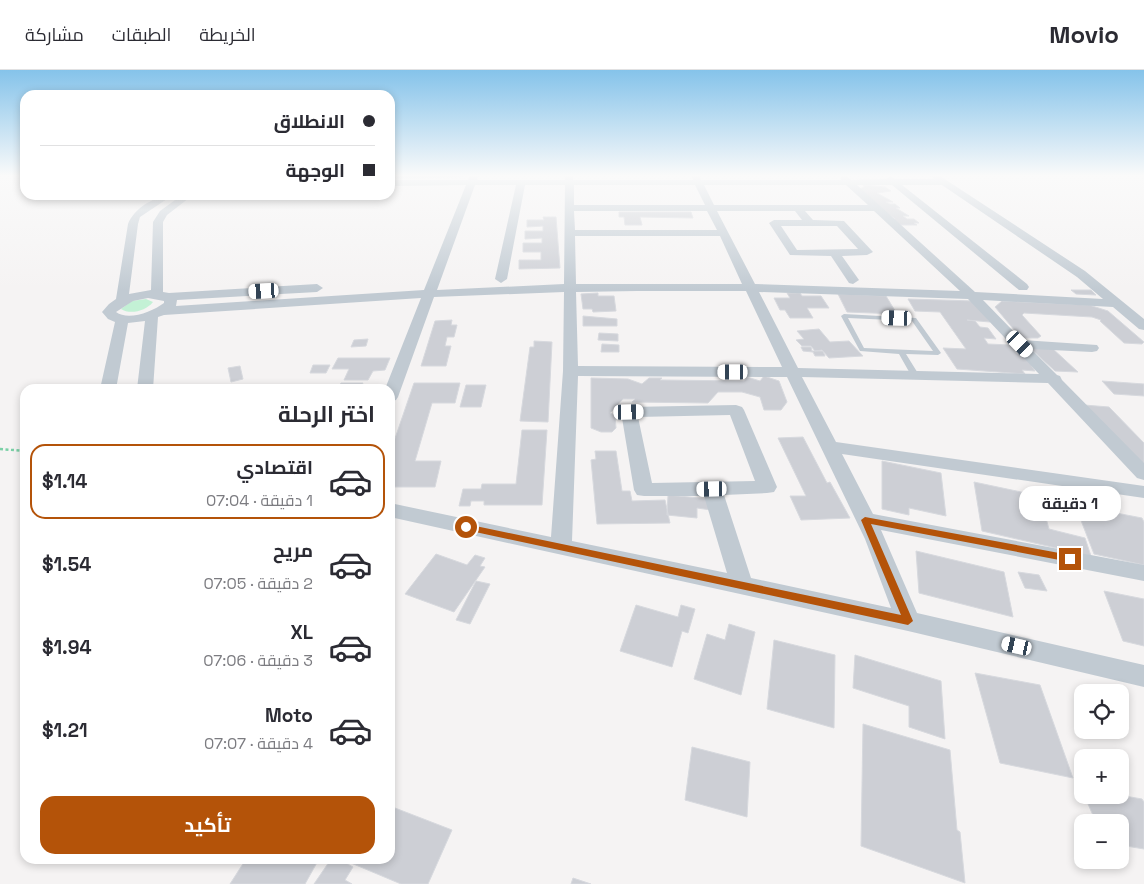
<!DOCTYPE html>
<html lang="ar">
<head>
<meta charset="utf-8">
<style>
  :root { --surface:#fff; --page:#f7f7f7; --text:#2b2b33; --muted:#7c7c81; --line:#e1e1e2; --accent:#b45309 }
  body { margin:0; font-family:"Space Grotesk",Cairo,sans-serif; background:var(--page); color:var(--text); direction:rtl; height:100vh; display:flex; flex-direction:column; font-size:19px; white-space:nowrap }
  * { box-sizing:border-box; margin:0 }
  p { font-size:16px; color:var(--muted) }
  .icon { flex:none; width:28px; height:28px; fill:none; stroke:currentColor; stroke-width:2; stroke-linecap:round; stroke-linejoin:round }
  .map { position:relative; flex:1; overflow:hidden; direction:ltr }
  .sheet { position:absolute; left:20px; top:314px; width:375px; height:480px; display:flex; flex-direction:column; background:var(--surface); border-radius:15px; box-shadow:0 2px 8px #0003; direction:rtl }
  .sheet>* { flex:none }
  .top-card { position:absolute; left:20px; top:20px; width:375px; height:110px; border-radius:15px; box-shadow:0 2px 8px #0003; direction:rtl; display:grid; align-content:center; height:110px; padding:0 20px; background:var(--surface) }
  .tools { position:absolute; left:1074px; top:614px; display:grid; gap:10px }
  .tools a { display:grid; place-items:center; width:55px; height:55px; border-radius:10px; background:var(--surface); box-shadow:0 2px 8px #0003; font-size:25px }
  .end { position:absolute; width:22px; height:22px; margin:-11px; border:6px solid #b45309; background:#fff; box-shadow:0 0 0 2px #fff }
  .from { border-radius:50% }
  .bubble { position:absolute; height:35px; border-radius:15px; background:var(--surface); box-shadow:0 2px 8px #0003; font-size:16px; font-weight:700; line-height:35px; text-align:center; direction:rtl }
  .car { position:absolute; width:15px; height:30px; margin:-15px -8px; border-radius:6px; box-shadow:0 0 4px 1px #0007; background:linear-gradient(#fff 24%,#345 0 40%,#fff 0 76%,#345 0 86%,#fff 0) }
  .top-card b { display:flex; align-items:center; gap:18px; height:48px; font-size:19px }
  .top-card b+b { border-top:1px solid var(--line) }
  .top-card i { width:12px; height:12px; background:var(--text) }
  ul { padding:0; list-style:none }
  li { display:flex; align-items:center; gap:15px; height:75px; margin:0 10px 8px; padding:0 10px; border:2px solid transparent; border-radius:15px }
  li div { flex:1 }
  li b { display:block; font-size:19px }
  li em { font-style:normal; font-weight:700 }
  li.selected { border-color:var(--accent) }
  li>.icon { width:45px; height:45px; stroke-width:1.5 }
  h2 { padding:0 20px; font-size:22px; line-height:60px }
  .cta { display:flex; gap:10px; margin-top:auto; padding:10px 20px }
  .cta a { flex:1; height:58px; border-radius:15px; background:var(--accent); color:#fff; font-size:20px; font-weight:700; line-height:58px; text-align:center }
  header { display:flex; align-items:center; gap:30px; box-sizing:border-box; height:70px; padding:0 25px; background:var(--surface); border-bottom:1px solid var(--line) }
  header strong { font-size:24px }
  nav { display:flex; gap:28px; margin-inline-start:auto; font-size:18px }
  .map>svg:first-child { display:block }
  .green { fill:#c3f1d5 }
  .building { fill:#cdcfd5; stroke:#d7d9de }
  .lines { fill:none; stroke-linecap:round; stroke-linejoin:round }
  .path { stroke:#7ad0a6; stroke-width:2.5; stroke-dasharray:3 2.5; stroke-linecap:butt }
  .service { fill:#c1cad2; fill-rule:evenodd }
  .minor { fill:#c1cad2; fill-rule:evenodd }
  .route { fill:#b45309 }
</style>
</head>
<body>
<header>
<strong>Movio</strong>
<nav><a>الخريطة</a><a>الطبقات</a><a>مشاركة</a></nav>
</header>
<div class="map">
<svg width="1144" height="814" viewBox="0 0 1144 814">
  <rect width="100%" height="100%" fill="#f5f3f3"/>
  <path class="green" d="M146,229L153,232C146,241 130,245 121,239L132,231Z"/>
  <path class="building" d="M390,106H461L460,107L390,108Z
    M863,115L885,117L891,121L877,123L893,132H886L890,134H895L900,138H896L909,146H903L907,149H914L919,153H914L917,155H901L887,149H895L891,146H884L858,120L865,116Z
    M619,142H691L693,148L640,147L642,155H625L624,147H619Z
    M543,147H556L560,198L519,199V190H541V182H523V173H542V168L525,169V161H543V156L527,157V150H544Z
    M1071,220H1091L1096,225L1076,224Z
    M598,223V226H614L616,241L593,242L592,239H583L581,224Z
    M787,223H800L802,226H821L829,238H807L813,248H790L785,240H780L774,228H790Z
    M838,224L886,226L897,244L847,242Z
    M908,229L974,231L990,252L967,250L975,251L980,257L988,258L996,269L984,268L988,274L1010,275L1017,284H1024L1035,301L1022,300L1025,304L957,299L943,278L966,279L940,242L915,241Z
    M1002,231L1089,235L1108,241L1144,272L1142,274L1124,273L1100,251L1101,250L1092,247L1024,243L1022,245L1041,266L1038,268H1021L995,237Z
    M583,246L617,249V256H583Z
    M452,250L451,255H457L454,267H447L445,276H451L446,296H421L435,251Z
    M819,259L830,272L849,271L863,286L829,288L822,280L815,281L811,276H802L796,270L804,269L797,261Z
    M599,263L618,264V271L598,270Z
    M368,269L366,276L351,277L354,270Z
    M534,271L552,272L548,352L520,351L530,277H534Z
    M602,274L619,275V282H601Z
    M801,277H811L812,281H823L825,286H815L813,282L803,281Z
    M1030,278H1052L1078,302L1055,301Z
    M338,288H390L385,300L373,301L368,310H344L349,299H332Z
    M313,295H330L326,303H310Z
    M240,296L243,309L231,312L228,298Z
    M764,306L779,311L787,332L781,340H764L760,327L742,322H718L708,333L632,332L635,329H623L610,343L615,345L616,358L612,362H601L591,358V308L628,309L642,314L649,308H662L660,310L744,311L747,307L760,311Z
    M1102,311L1144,314V326L1114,324Z
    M341,313H363L361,318H368L327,319L338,318Z
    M414,313H460L455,333H432L415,391H441L435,417H390V383Z
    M466,315H486L481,337H460Z
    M1084,335L1109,337L1144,373V401Z
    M522,360H547L542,435H484V431H471L470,436H459L463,419H481L482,414H516Z
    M803,367L827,413L830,412L850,448L801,450L790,426H806L778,368Z
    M595,381H616L622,421H630L632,431L665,430L670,453L597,454L591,390L596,389Z
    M882,391L941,403L946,446L909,438V445L882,439Z
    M974,412L1040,426L1049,459L1085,468L1091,486L982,461Z
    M668,425L710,429L711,440L697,438V448L667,445Z
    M1075,435L1142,448L1144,452V495L1094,484Z
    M916,481L1004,502L1013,547L919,523Z
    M436,484L467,495L475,485L485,488L480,496L485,497L454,542L405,524Z
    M1018,502L1039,505L1047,521L1025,518Z
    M476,511L490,514L470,554L456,550Z
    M1104,521L1144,529V576L1123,571Z
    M636,535L678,547L681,535L695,539L688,563L682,561L672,597L620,581Z
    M729,554L755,562L741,625L694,609L707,564L725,570Z
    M774,570L835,585L834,658L767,639Z
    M855,585L941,611L945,669L909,657V636L853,618Z
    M975,603L1040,615L1073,708L1000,693Z
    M863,654L950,680L957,760L960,762L965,813L861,776Z
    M692,677L750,692L747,747L685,730Z
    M1084,725H1119L1142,729L1144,732V779L1120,775V752H1096Z
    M395,738L452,760L428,814H401L351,793L353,789H390V749Z
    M246,789H319L305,814H230Z
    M331,789H339L353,797L345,810L352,814H314Z
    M573,808L591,814H571Z"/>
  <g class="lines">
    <path class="path" d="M0,379L25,381"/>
    <path class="service" d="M844,244L916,248L941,283L938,285L906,284L919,305L918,307H912L899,284L860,281L841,246ZM848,248L912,251L933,281L864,278Z"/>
    <path class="minor" d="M470,106H478L477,110H565V106H573V110H693L691,106H699L701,110H841L840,108L842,106H847L851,110L886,109L890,106L896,109H934L931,106H940L1085,201L1144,249V260L1139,259L1113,237L983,230L1022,270L1097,275L1099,278L1097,281L1092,282L1031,279L1057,305L1060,306L1062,310L1144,393V410L1137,408L1048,313L802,307L836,372L1144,416V428L842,384L873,444L1144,495V511L881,460L917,543L1144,595V617L908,561L390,447V433L551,467L563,301L564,222L434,227L398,327L396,330L390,332V319H385L421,228L164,245L158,247L153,319H137L145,251L128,253L116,319H100L115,252L108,249L102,242L109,234L116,229L128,154C134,138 156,125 173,125L140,147L138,154L129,224L151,220L153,152L160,141L182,125H193L167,145L163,152V222L169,223L317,214L323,218L317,222L177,230L176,236L424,220L466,115L390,116V110H468ZM475,115H516L495,209L501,213L507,209L525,115H565L564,214L437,220ZM574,115H695L705,135H574ZM704,115H846L868,135H714ZM857,115H892L1019,220H1027L1029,217L1027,214L902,115H942L1077,207L1103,229L975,222ZM574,141H707L717,160H575ZM717,141H795L802,150H774L769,153L790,185L831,186L849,213L853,214L859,210L842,186L867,185L873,182L844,151L813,150L805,141H874L960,221L755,214ZM781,156H837L858,179L797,180ZM575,166H720L742,214H576ZM637,221H746L782,297L578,296L576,222ZM759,222L968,229L1039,304L798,298ZM148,228L164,231V233C152,242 128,251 116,242L133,231ZM578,306L787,307L865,469L891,538L751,508L724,425L767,423L774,422L777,417L744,340L742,337L736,335L629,337L623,338L621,342L634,420L637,425L644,426H704L727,503L572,471ZM730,345L755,411L652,413L638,347Z"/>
  </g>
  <linearGradient id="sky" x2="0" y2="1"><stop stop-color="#85c3ea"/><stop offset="0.48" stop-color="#fafafa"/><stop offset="1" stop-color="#fafafa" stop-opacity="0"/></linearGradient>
  <rect width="1144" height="220" fill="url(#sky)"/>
  <path class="route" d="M865,447L1070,485L1074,489L1070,492L871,454L913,551L908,555L466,460L462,457L466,454L901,545L861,450Z"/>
</svg>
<div class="tools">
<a><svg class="icon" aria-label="locate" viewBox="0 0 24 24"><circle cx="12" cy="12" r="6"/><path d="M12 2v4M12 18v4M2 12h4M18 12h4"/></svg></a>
<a>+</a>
<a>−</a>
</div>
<i class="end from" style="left:466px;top:457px"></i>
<i class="end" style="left:1070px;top:489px"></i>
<div class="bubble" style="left:1019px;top:416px;width:102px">1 دقيقة</div>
<i class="car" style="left:264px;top:221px;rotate:267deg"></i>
<i class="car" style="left:897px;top:248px;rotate:272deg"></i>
<i class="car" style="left:1020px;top:274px;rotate:135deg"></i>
<i class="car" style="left:733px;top:302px;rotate:270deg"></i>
<i class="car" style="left:629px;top:342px;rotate:89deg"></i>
<i class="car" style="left:712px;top:419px;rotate:269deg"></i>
<i class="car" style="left:1017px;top:576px;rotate:283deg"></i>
<div class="top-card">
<b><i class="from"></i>الانطلاق</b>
<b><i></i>الوجهة</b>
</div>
<section class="sheet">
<h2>اختر الرحلة</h2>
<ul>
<li class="selected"><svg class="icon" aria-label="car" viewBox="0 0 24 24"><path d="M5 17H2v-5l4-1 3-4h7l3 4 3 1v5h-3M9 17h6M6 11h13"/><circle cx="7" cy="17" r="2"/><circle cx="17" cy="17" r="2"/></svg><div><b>اقتصادي</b><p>1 دقيقة · 07:04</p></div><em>$1.14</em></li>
<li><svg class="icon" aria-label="car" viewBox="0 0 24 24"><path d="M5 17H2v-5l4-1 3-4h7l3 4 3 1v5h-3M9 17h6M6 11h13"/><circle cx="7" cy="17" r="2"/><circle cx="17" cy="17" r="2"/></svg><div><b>مريح</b><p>2 دقيقة · 07:05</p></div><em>$1.54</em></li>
<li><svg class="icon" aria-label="car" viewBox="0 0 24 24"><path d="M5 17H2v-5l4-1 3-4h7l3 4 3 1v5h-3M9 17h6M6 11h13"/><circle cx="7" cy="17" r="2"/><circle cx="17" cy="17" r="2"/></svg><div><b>XL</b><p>3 دقيقة · 07:06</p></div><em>$1.94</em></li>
<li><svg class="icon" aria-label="car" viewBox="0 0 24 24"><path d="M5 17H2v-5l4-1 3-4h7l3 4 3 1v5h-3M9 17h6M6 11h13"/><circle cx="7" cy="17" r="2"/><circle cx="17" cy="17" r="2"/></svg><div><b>Moto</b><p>4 دقيقة · 07:07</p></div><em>$1.21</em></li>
</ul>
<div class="cta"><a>تأكيد</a></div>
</section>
</div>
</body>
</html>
